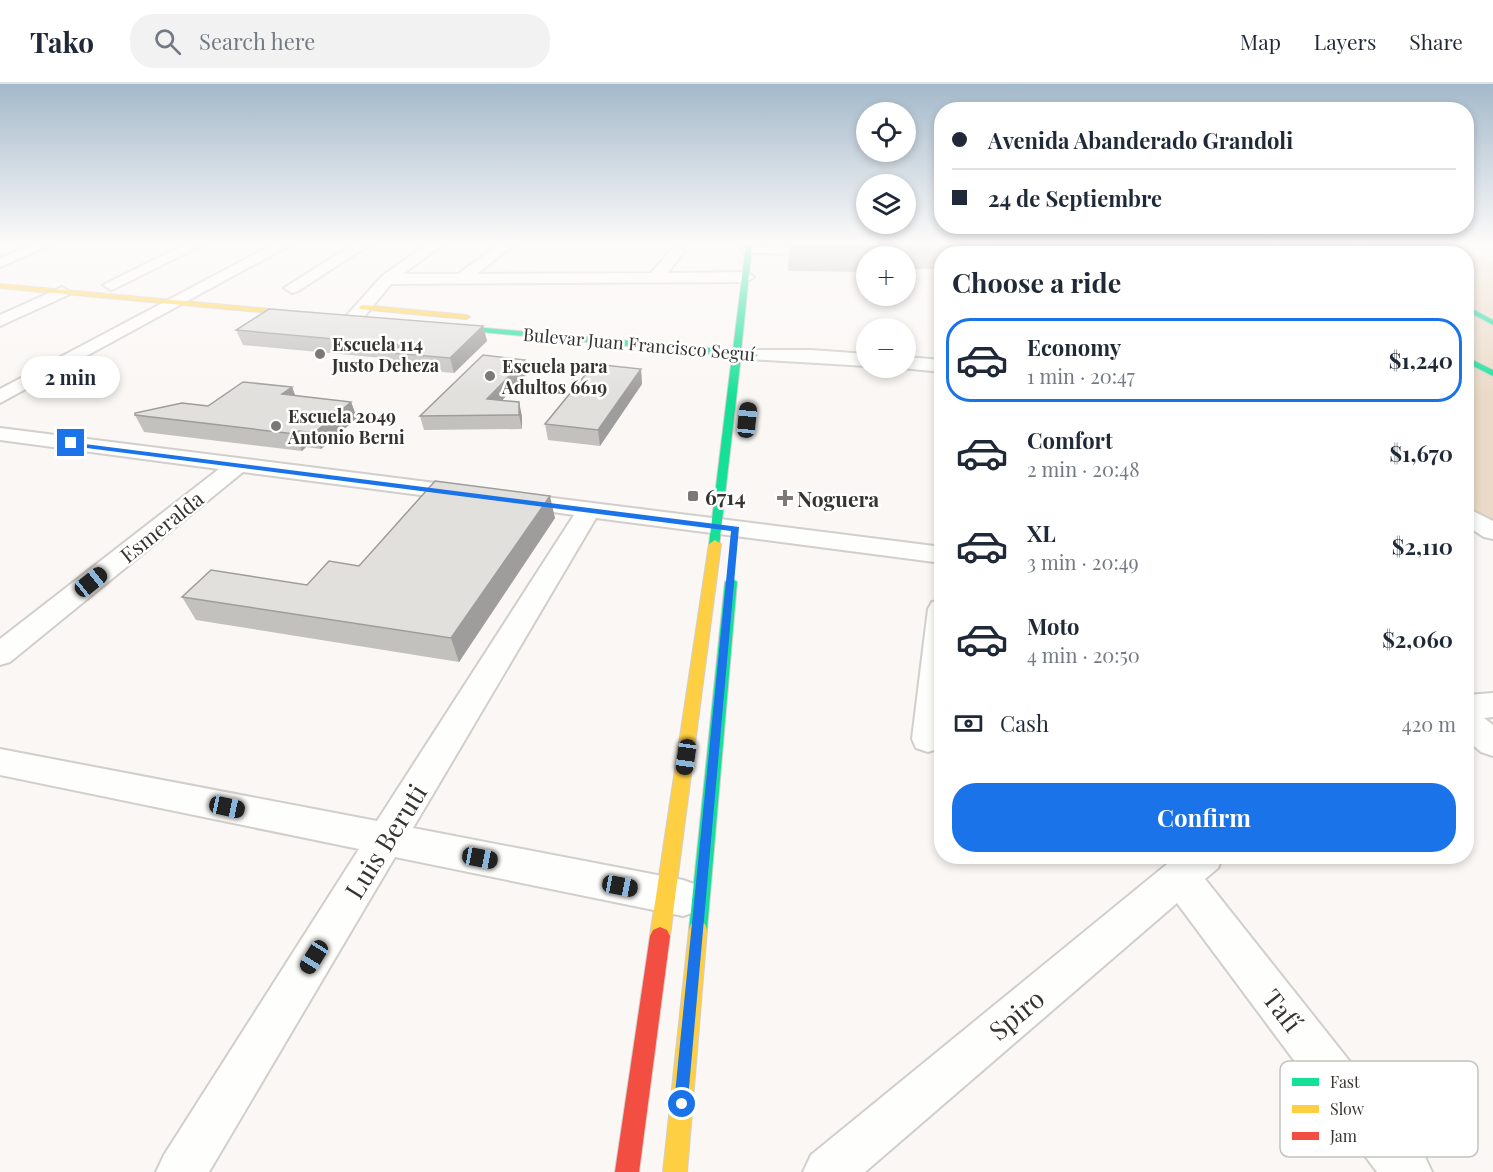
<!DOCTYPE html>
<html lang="en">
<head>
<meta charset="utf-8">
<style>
  :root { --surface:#fff; --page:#f2f2f3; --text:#1f2937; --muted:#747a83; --line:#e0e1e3; --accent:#1a73e8 }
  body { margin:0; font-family:"Playfair Display",serif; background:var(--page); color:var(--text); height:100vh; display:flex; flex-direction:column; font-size:22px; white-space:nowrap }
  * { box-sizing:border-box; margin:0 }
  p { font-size:20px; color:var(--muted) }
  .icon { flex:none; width:33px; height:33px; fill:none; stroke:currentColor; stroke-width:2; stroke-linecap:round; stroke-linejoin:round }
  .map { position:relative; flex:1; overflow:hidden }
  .details { position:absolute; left:934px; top:162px; width:540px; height:618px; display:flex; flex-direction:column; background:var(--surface); border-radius:24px; box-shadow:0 3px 9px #0003 }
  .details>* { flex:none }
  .hud { position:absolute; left:934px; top:18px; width:540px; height:132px; border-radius:24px; box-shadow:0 3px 9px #0003; display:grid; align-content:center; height:132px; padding:0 18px; background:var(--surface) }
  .buttons { position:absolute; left:856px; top:18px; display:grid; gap:12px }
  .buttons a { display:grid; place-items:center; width:60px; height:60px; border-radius:50%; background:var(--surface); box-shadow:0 3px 9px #0003; font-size:30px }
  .end { position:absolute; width:27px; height:27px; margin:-14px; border:8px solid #1a73e8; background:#fff; box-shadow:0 0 0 3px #fff }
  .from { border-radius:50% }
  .bubble { position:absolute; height:42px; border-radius:21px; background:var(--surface); box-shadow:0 3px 9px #0003; font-size:20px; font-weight:700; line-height:42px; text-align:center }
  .car { position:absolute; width:18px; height:36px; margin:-18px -9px; border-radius:8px; box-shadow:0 0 4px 2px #0007; background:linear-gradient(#222 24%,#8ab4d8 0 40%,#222 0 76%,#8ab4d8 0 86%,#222 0) }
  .hud b { display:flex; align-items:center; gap:21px; height:57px; font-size:22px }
  .hud b+b { border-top:2px solid var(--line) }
  .hud i { width:15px; height:15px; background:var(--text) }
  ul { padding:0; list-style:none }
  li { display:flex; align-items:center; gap:18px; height:84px; margin:0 12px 9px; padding:0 6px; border:3px solid transparent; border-radius:24px }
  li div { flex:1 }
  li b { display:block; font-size:22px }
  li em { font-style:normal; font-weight:700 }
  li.on { border-color:var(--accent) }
  li>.icon { width:54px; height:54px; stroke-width:1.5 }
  h2 { padding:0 18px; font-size:27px; line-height:72px }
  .pay { display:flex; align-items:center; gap:15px; height:66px; padding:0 18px; font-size:22px }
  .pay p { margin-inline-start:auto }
  .button { display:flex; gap:12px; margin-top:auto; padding:12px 18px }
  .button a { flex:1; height:69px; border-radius:24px; background:var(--accent); color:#fff; font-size:24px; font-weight:700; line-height:69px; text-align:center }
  header { display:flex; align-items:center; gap:36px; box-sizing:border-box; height:84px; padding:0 30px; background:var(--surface); border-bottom:2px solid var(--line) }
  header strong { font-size:28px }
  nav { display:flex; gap:33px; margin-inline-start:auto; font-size:21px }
  .search { width:420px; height:54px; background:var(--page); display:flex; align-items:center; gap:15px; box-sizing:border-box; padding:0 21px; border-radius:24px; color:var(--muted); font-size:22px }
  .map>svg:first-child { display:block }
  .green { fill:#eadac7 }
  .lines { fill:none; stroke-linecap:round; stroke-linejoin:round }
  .street-casing { stroke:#d1cecb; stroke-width:4 }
  .fast-casing { stroke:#d1cecb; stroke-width:2 }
  .slow-casing { stroke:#d1cecb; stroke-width:2 }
  .jam-casing { stroke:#d1cecb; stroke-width:2 }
  .street { fill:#fefefd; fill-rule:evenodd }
  .fast { fill:#16e098; fill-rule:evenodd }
  .slow { fill:#ffcf43; fill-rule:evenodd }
  .jam { fill:#f24e42; fill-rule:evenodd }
  .wall { fill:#c2c1be }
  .shaded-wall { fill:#9e9d9b }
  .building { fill:#e2e0dd; stroke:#9e9d9b; stroke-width:1.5 }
  .route { fill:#1a73e8 }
  .poi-dot { fill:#7b7875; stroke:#fff; stroke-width:2 }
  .labels { text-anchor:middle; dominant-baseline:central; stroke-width:5; stroke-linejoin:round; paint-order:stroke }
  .far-poi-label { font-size:18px; font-weight:bold; fill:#373430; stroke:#fff; text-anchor:start }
  .far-street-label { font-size:18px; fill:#373430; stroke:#fff }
  .poi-label { font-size:21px; font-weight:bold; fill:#373430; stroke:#fff; text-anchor:start }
  .street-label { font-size:21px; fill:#373430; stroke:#fff }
  .near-street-label { font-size:26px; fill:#373430; stroke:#fff }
  .key { fill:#fff; stroke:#c3c2c1; stroke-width:1.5 }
  .key-label { font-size:16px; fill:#373430 }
</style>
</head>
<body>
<header>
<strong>Tako</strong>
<div class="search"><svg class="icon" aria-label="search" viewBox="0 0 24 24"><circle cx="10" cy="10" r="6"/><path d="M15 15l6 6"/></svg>Search here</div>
<nav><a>Map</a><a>Layers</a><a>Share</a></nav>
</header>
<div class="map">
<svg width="1493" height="1088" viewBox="0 0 1493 1088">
  <rect width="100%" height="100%" fill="#faf7f4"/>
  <path class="green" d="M1052,161H1456L1493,178V448L1467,431V170H1062Z"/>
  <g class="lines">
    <g class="street-casing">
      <path id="street" d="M32,161H51L0,183V174Z
        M184,161H202L116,204L111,206L103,201Z
        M272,161H290L0,319V305Z
        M352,161H369L298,207L292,209L284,204Z
        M426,161H442L403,190H458L498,161H514L477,190L651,189L673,164L678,163L685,167L667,189L746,188L754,193L746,198L391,200L359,239H347L345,235L347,231L382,192Z
        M1045,161H1060L1069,170H1053Z
        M748,162L944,164L951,168L942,170V172L743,169L741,166Z
        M62,203L70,208L68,211L0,242V231Z
        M754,266H811L867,270V282L748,275L745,271L748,267Z
        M906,273L942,276V288L902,284H906Z
        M0,344L467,403L475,405L479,410L475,415L467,417L243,388L10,578L0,581V555L219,385L0,356Z
        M513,409L942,463V479L596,434L413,744L683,796L697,801L702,814L697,827L683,832L395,773L209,1088H156L164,1071L359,765L0,691V665L377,737L574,431L505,421L501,416L505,411Z
        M1467,424L1493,437V455L1484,453L1467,442Z
        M942,516V659L940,664L928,668L916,664L912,655L928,525L932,518Z
        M1493,609V633L1484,634L1493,641V672L1481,668L1467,656V611Z
        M1177,772H1223L1218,784L1205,795L1424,1071L1432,1088H1377L1177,819L865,1088H803L811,1071Z"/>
    </g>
    <g class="fast-casing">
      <path id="fast" d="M746,161H752L741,267L758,271L754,274L741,272L719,463H711L709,460L732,272L439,244L435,242L439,240L733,266Z
        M1267,161H1275L1289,170H1280Z
        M1354,161H1362L1375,170H1366Z
        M1467,222L1493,236V241L1467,227Z
        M1467,273L1493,286V292L1467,279Z
        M731,494L737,498L707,846L705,852L698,855L691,852L689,846L725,498Z"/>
    </g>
    <g class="slow-casing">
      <path id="slow" d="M1103,161H1112L1131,170H1121Z
        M0,200L313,229L317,231L313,233L0,204Z
        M363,221L466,231L470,233L466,235L360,225L359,223Z
        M715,456L721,460L670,852L667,858L660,861L653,858L650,852L709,460Z
        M698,837L705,840L707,846L687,1088H663L689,846L691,840Z"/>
    </g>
    <g class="jam-casing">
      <path id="jam" d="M660,843L667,846L670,852L639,1088H615L650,852L653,846Z"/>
    </g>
    <use href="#street" class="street"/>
    <use href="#fast" class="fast"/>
    <use href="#slow" class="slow"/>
    <use href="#jam" class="jam"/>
  </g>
  <path class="wall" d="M789,161L873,164V172H867V188L788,187Z
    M901,161H996L995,170H942V185H908L906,178V172H905L907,162Z
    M483,242L487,257L454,289L396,284L393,275L243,261L236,246Z
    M641,285L642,300L600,362L548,356L545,340Z
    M528,289L502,316L522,332V345L424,346L420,332Z
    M292,303L295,312L351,318L357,334L321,365L306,363L302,367L144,348L135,331L208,322Z
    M555,434L459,578L196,536L182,513L307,501L359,482Z"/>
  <path class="shaded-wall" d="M483,242L487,257L454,289L450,274Z
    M525,276L528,289L490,329L487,315Z
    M641,285L642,300L600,362L598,346Z
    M292,303L298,319L282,310Z
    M351,318L357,334L321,365L314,349Z
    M519,318L522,332V345L519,331Z
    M299,347L306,363L302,367L295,350Z
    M550,412L555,434L459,578L451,554Z"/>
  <path class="building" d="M789,161H873V164L789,163Z
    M269,225L483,242L450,274L391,269L401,261L236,246Z
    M483,271L525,276L487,315L519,318V331L420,332Z
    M594,280L641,285L598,346L545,340Z
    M243,298L292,303L282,310L351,318L314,349L299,347L295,350L135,331V329L182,319L208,322Z
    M435,397L550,412L451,554L182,513L211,486L307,501L329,477L359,482Z"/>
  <linearGradient id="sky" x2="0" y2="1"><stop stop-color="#a4b9ca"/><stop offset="0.51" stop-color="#fdfbfa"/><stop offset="1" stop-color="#fdfbfa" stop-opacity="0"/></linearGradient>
  <rect width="1493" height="313" fill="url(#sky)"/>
  <path class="route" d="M69,358L739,443L687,1026L682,1028L676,1026L674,1020L731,447L71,362Z"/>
  <g class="poi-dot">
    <circle cx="320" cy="270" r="6"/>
    <circle cx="490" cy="292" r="6"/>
    <circle cx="276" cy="342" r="6"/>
    <rect x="687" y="406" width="12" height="12" rx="3"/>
    <path d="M782 405h6v6h6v6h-6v6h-6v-6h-6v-6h6z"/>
  </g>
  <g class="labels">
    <g class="far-poi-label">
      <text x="332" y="260">Escuela 114<tspan x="332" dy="21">Justo Deheza</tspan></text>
      <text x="502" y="282">Escuela para<tspan x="502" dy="21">Adultos 6619</tspan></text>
      <text x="288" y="332">Escuela 2049<tspan x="288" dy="21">Antonio Berni</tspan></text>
    </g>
    <g class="far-street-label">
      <text transform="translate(639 260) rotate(5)">Bulevar Juan Francisco Seguí</text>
    </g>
    <g class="poi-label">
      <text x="705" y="412">6714</text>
      <text x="797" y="414">Noguera</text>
    </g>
    <g class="street-label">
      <text transform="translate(161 442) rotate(-39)">Esmeralda</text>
    </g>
    <g class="near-street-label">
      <text transform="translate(385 757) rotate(-58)">Luis Beruti</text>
      <text transform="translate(1283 926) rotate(52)">Tafí</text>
      <text transform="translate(1016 930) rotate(-40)">Spiro</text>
    </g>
  </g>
  <rect x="1280" y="977" width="198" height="96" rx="9" class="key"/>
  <rect x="1292" y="994" width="27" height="8" fill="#16e098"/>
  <rect x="1292" y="1021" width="27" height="8" fill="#ffcf43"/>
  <rect x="1292" y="1048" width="27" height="8" fill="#f24e42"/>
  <g class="key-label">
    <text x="1330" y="1004">Fast</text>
    <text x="1330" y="1031">Slow</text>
    <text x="1330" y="1058">Jam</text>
  </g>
</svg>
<div class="buttons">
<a><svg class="icon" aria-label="locate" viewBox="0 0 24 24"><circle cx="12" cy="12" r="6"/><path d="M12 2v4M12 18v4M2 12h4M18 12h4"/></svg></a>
<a><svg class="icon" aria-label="layers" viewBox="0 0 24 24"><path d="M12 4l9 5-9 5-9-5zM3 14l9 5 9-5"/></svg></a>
<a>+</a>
<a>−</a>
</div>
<i class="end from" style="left:682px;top:1020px"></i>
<i class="end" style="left:71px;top:359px"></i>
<div class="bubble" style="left:21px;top:272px;width:99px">2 min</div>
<i class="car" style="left:747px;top:336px;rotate:6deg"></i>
<i class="car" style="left:91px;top:498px;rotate:51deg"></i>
<i class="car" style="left:686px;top:673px;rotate:188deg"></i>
<i class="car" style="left:227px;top:723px;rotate:102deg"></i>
<i class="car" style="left:480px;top:774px;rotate:101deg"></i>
<i class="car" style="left:620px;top:802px;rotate:101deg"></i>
<i class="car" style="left:314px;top:873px;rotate:212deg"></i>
<div class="hud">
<b><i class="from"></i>Avenida Abanderado Grandoli</b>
<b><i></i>24 de Septiembre</b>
</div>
<section class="details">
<h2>Choose a ride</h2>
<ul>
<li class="on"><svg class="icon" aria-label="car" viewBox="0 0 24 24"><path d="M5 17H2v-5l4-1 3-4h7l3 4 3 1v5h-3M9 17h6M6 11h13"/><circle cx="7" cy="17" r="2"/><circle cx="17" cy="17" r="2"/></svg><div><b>Economy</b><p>1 min · 20:47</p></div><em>$1,240</em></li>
<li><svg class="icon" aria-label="car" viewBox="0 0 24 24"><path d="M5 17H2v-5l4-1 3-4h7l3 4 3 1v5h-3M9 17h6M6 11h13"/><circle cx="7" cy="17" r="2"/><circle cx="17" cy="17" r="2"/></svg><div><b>Comfort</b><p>2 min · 20:48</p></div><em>$1,670</em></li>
<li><svg class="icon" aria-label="car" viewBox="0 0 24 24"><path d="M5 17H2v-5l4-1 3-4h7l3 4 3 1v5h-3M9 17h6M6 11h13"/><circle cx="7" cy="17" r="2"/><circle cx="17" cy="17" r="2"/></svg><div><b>XL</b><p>3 min · 20:49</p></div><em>$2,110</em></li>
<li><svg class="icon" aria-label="car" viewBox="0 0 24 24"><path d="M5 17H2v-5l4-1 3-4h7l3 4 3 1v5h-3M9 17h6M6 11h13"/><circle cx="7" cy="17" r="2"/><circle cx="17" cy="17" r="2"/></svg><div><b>Moto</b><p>4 min · 20:50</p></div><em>$2,060</em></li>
</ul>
<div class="pay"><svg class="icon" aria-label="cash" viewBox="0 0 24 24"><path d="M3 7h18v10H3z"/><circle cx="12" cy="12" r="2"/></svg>Cash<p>420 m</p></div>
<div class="button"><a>Confirm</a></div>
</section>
</div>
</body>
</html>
